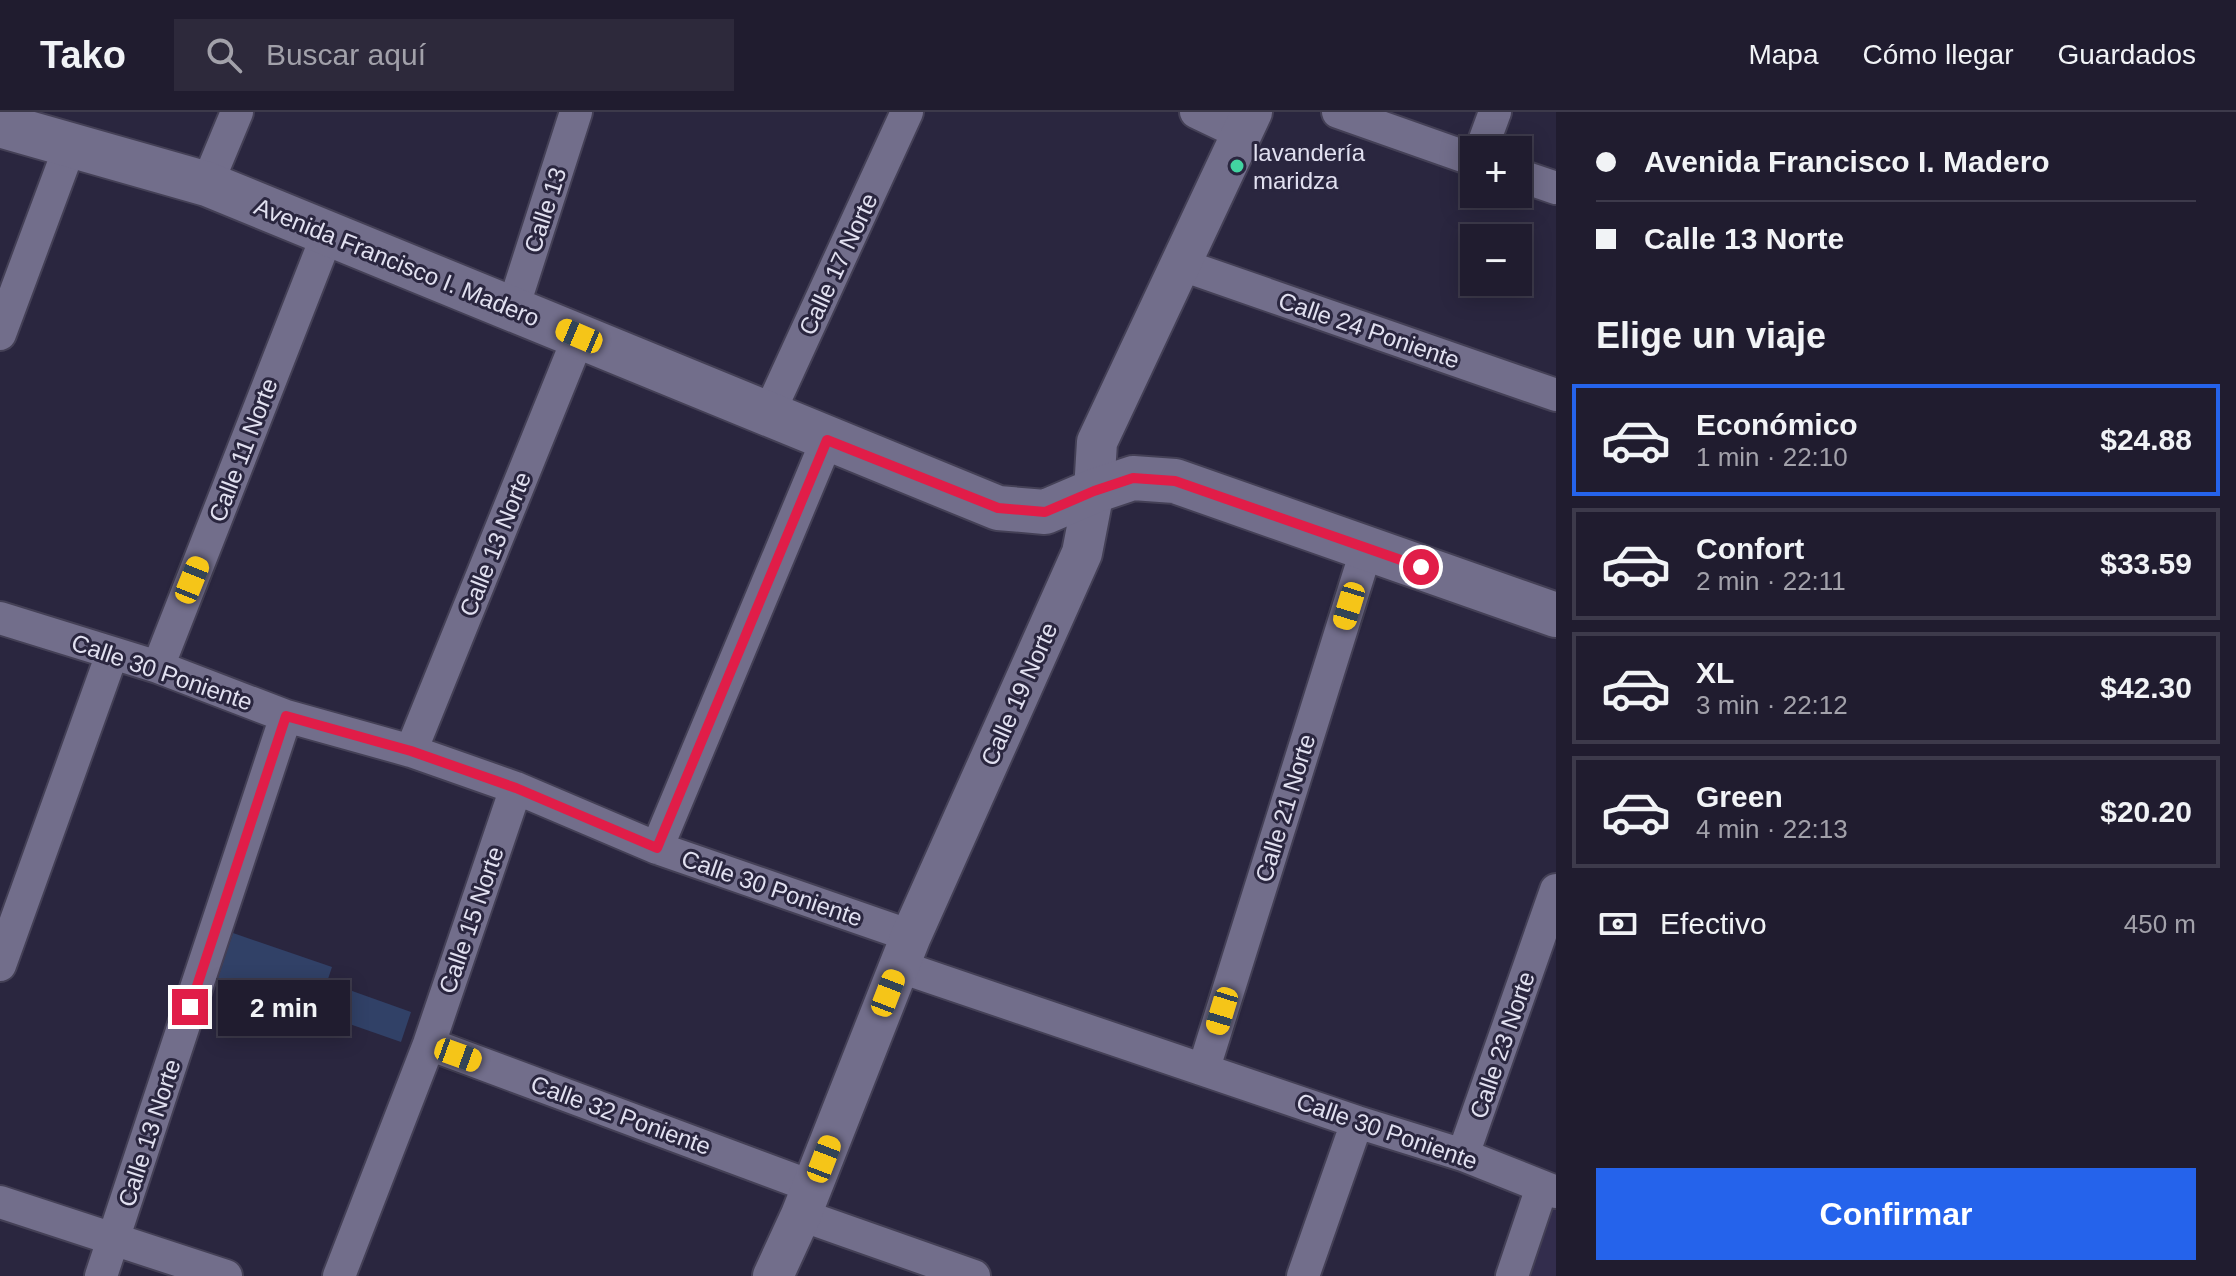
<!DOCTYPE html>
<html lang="es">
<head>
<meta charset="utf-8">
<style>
  :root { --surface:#201c2f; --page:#2d293b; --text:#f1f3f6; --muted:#a2a1aa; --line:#3d3a4b; --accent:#2563eb }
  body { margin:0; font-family:Helvetica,sans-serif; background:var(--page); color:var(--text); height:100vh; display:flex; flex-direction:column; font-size:30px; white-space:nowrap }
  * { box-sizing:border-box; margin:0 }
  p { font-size:26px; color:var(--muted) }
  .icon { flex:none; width:44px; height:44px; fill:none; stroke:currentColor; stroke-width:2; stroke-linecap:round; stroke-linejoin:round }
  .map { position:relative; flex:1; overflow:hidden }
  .drawer { display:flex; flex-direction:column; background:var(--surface); width:680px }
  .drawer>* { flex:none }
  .hud { display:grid; align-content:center; height:176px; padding:0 40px; background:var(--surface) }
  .controls { position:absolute; left:1460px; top:24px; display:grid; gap:16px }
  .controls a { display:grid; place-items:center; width:72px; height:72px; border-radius:0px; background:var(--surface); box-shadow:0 4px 20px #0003,0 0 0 2px var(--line); font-size:40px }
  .end { position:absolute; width:36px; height:36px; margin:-18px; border:10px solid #e11d48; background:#fff; box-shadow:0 0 0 4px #fff }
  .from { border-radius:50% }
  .bubble { position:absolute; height:56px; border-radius:0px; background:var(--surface); box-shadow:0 4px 20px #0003,0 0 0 2px var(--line); font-size:26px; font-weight:800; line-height:56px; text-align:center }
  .car { position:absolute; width:24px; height:48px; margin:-24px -12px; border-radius:10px; box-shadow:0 0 6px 2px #0007; background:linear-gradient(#f5c518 24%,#345 0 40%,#f5c518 0 76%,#345 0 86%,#f5c518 0) }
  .hud b { display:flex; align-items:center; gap:28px; height:76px; font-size:30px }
  .hud b+b { border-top:2px solid var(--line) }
  .hud i { width:20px; height:20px; background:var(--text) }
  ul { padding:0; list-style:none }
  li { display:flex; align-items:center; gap:24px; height:112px; margin:0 16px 12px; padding:0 24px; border:4px solid var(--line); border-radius:0px }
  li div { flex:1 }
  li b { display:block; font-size:30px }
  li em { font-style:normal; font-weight:800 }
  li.active { border-color:var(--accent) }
  li>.icon { width:72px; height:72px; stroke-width:1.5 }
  h2 { padding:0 40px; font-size:36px; line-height:96px }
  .pay { display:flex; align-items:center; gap:20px; height:88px; padding:0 40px; font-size:30px }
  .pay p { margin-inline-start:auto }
  .action { display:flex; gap:16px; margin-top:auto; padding:16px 40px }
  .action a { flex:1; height:92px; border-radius:0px; background:var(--accent); color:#fff; font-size:32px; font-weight:800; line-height:92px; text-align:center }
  header { display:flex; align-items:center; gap:48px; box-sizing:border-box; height:112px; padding:0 40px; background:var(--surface); border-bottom:2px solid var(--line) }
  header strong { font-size:38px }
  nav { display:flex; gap:44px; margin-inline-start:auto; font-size:28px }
  .search { width:560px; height:72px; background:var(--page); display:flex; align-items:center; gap:20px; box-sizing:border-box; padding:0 28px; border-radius:0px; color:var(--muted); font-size:30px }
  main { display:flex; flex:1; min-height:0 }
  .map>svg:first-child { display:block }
  .built { fill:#332d4d }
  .building { fill:#314167 }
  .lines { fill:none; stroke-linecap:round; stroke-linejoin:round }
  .minor-casing { stroke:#444056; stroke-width:36 }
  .tertiary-casing { stroke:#444056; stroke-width:44 }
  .secondary-casing { stroke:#444056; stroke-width:48 }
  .minor { stroke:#726e8b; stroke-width:32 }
  .tertiary { stroke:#726e8b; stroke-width:40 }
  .secondary { stroke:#726e8b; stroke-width:44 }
  .route { stroke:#e11d48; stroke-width:10 }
  .poi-dot { fill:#42d4a1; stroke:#2a263f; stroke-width:3 }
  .labels { text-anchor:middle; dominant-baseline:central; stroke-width:6; stroke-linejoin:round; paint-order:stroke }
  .poi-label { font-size:24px; fill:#e1e0f0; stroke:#2a263f; text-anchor:start }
  .street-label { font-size:24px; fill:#e1e0f0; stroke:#2a263f }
</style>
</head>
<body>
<header>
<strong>Tako</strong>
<div class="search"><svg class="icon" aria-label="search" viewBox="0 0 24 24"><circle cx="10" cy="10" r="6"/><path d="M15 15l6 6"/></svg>Buscar aquí</div>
<nav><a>Mapa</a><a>Cómo llegar</a><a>Guardados</a></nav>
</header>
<main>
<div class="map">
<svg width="1556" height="1164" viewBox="0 0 1556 1164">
  <rect width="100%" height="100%" fill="#2a263f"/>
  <path class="built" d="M1549,1090L1556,1093V1164H1524Z"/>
  <path class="building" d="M233,821L332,855L327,870L411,900L401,930L218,866Z"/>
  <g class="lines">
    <g class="minor-casing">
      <path id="minor" d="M1196,0L1242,22
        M1338,0L1474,48
        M1481,38L1495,0
        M1518,63L1556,76
        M207,72L237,0
        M1182,153L1556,283
        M513,196L576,0
        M0,222L70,34
        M768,303L907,0
        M0,506L158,555L286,604L411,639L516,676L657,736L911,824
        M158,555L328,121
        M411,639L579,224
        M657,736L827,328
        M0,853L112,542
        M898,854L1357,1010L1463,1043L1556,1080
        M429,932L813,1075
        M1204,956L1367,436
        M1463,1043L1556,778
        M0,1090L226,1164
        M801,1103L974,1164
        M101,1164L286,604
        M339,1164L429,932L516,676
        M1303,1164L1357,1010
        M1512,1164L1542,1075"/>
    </g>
    <g class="tertiary-casing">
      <path id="tertiary" d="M773,1164L801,1103L911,824L1082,441L1094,379L1097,330L1252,0"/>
    </g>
    <g class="secondary-casing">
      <path id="secondary" d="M0,13L207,72L998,396L1045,400L1094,379L1133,366L1175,369L1556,503"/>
    </g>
    <use href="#minor" class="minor"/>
    <use href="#tertiary" class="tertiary"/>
    <use href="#secondary" class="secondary"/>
  </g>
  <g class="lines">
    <path class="route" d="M190,895L286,604L411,639L516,676L657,736L827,328L998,396L1045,400L1094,379L1133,366L1175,369L1421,455"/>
  </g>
  <circle class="poi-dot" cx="1237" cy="54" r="8"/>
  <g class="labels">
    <g class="poi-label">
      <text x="1253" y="40">lavandería<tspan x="1253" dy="28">maridza</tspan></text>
    </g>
    <g class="street-label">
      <text transform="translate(545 98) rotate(-72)">Calle 13</text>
      <text transform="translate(397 150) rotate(22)">Avenida Francisco I. Madero</text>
      <text transform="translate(838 152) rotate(-65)">Calle 17 Norte</text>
      <text transform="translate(1369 218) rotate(19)">Calle 24 Poniente</text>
      <text transform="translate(243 338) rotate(-69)">Calle 11 Norte</text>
      <text transform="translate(495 432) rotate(-68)">Calle 13 Norte</text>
      <text transform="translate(162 560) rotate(19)">Calle 30 Poniente</text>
      <text transform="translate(1019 582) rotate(-66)">Calle 19 Norte</text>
      <text transform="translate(1285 696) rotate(-73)">Calle 21 Norte</text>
      <text transform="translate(772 776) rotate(19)">Calle 30 Poniente</text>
      <text transform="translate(471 808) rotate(-71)">Calle 15 Norte</text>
      <text transform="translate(1502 933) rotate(-71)">Calle 23 Norte</text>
      <text transform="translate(621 1003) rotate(20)">Calle 32 Poniente</text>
      <text transform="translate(1387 1019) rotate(19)">Calle 30 Poniente</text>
      <text transform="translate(149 1021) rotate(-72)">Calle 13 Norte</text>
    </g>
  </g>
</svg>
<div class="controls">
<a>+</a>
<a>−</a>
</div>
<i class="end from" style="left:1421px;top:455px"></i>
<i class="end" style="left:190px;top:895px"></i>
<div class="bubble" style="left:218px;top:868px;width:132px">2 min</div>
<i class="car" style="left:579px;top:224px;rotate:293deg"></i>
<i class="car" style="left:192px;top:468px;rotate:22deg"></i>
<i class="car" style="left:1349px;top:494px;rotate:197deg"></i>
<i class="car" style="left:888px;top:881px;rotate:21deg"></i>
<i class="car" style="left:1222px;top:899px;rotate:197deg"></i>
<i class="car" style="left:458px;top:943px;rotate:110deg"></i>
<i class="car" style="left:824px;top:1047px;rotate:21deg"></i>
</div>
<section class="drawer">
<div class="hud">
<b><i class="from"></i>Avenida Francisco I. Madero</b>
<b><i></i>Calle 13 Norte</b>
</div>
<h2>Elige un viaje</h2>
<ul>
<li class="active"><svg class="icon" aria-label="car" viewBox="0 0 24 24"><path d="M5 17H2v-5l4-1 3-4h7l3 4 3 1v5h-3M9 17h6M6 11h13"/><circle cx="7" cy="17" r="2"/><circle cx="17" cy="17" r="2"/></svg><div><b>Económico</b><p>1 min · 22:10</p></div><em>$24.88</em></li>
<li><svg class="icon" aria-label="car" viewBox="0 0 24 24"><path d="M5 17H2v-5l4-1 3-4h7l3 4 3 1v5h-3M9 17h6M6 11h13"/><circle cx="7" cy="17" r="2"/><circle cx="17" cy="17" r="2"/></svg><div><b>Confort</b><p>2 min · 22:11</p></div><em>$33.59</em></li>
<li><svg class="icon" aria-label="car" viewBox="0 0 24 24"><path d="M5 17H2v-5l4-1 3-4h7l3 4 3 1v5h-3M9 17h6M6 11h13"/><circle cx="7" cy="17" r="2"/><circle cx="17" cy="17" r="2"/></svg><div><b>XL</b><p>3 min · 22:12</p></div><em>$42.30</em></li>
<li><svg class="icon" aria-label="car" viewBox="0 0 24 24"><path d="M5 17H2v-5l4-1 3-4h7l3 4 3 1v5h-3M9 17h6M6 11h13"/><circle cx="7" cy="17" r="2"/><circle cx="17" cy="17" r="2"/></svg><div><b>Green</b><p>4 min · 22:13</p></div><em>$20.20</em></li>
</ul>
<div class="pay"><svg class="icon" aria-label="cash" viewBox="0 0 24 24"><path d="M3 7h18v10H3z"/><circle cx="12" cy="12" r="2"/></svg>Efectivo<p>450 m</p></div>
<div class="action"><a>Confirmar</a></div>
</section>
</main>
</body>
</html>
